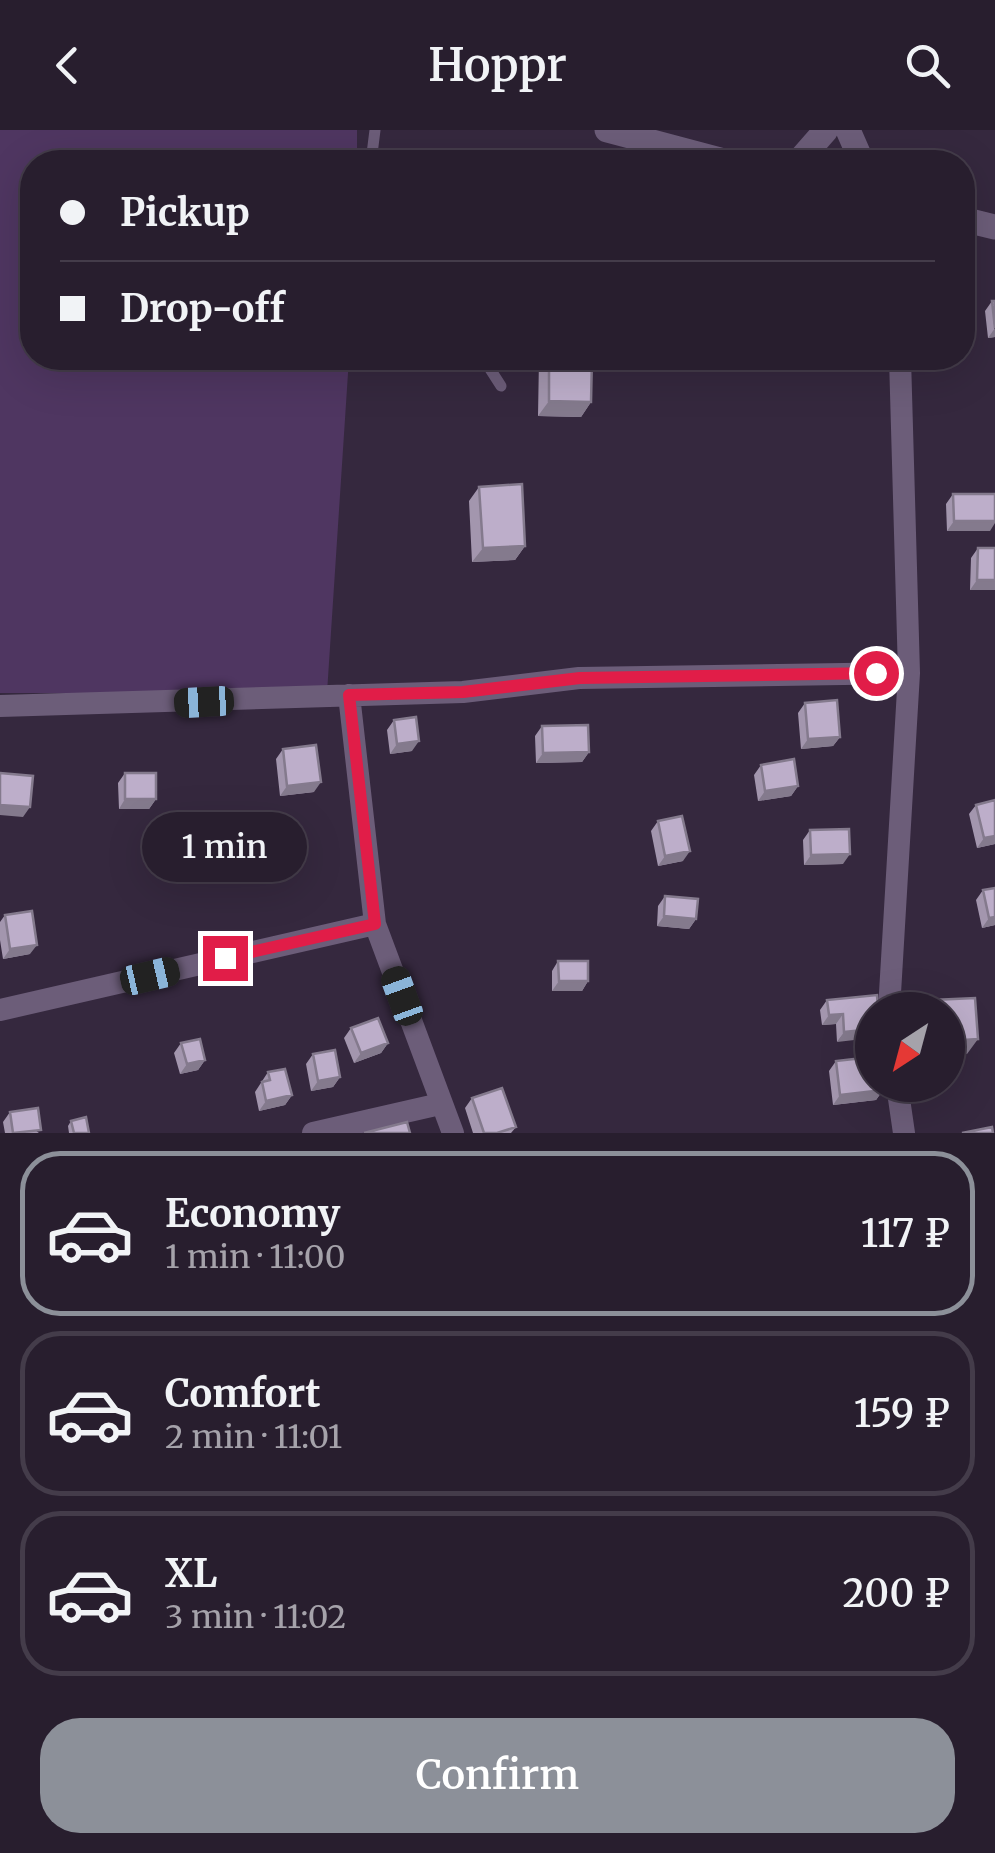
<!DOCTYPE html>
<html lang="en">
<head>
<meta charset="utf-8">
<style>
  :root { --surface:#281e2e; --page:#302736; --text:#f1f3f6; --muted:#a5a2aa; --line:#443c4a; --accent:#8c9099 }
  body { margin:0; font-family:Merriweather,serif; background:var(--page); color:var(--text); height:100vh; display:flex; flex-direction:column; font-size:38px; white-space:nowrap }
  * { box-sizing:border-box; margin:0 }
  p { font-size:32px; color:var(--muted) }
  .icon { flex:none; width:55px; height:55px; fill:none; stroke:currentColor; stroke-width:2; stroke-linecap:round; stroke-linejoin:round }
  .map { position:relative; height:1003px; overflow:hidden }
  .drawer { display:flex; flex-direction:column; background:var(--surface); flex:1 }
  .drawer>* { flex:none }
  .guide { position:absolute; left:20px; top:20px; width:955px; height:220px; border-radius:40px; box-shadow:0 10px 40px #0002,0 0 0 2px var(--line); display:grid; align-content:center; height:220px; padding:0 40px; background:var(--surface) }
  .needle { width:65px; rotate:216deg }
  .fabs { position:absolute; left:855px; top:862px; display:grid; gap:20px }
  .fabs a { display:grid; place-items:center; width:110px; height:110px; border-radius:50%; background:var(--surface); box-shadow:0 10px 40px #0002,0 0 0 2px var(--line); font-size:50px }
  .end { position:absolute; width:45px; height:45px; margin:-22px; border:12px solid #e11d48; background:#fff; box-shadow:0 0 0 5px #fff }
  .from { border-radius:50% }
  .bubble { position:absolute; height:70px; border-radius:35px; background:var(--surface); box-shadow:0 10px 40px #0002,0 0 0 2px var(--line); font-size:32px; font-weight:600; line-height:70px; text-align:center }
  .car { position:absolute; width:30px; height:60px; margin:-30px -15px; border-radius:12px; box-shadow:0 0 8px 2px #0007; background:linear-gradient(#222 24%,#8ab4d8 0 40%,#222 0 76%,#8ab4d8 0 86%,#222 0) }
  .guide b { display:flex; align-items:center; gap:35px; height:95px; font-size:38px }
  .guide b+b { border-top:2px solid var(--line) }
  .guide i { width:25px; height:25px; background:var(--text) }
  ul { padding:18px 0 0; list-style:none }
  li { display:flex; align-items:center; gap:30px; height:165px; margin:0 20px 15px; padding:0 20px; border:5px solid var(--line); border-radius:40px }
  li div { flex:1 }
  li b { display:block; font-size:38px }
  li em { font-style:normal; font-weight:600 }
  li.on { border-color:var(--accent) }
  li>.icon { width:90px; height:90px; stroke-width:1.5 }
  .cta { display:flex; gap:20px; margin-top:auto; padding:20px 40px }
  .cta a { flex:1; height:115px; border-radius:40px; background:var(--accent); color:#fff; font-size:40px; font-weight:600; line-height:115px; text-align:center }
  header { display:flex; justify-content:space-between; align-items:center; height:130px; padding:0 40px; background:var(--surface); font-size:45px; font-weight:600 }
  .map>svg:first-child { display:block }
  .green { fill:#4f3661 }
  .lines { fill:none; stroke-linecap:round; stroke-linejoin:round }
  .service { stroke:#6c5d79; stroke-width:11 }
  .minor { stroke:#6c5d79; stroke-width:22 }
  .tertiary { stroke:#6c5d79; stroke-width:25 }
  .wall { fill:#a396ae }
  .shaded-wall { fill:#847a8d }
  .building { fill:#bdaeca; stroke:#847a8d; stroke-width:2.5 }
  .route { stroke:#e11d48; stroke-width:12 }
</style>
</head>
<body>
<header><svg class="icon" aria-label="back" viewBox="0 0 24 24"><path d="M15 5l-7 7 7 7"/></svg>Hoppr<svg class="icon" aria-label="search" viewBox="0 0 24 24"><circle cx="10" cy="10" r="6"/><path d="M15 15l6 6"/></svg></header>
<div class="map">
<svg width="995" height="1003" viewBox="0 0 995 1003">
  <rect width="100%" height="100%" fill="#35283e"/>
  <path class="green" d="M0,0H357V32H32V228H349L327,563H0Z"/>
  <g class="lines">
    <path class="service" d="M371,32L375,0
      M483,228L501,256"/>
    <path class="minor" d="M349,565L375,794L453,1003
      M0,576L463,562L579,548L909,543
      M0,880L375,794
      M889,880L909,543L900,228
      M897,955L904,1003
      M313,1003L440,974"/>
    <path class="tertiary" d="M607,0L728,32
      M848,0L862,32
      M798,32L826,0
      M962,89L995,97"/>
  </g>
  <path class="wall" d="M992,171L995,207L988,208L985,181Z
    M539,228H592L591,272L581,287L538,286Z
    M479,357L525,416L515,430L472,432L469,371Z
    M953,364L990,401H947L946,374Z
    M978,418H995V460H970L971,428Z
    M805,573L840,607L833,616L801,619L798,583Z
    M394,590L412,621L390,624L387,600Z
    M542,596L589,622L582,632L536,633L535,606Z
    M283,619L314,662L280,666L276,629Z
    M761,635L798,656L791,666L758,671L754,645Z
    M125,643L156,669L149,679H119L118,653Z
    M976,675L995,714L977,718L969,684Z
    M658,691L683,731L658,736L651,701Z
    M810,700L843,734L804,735L803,710Z
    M983,760L995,795L982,798L976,770Z
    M665,766L696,789L689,799L657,796L658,776Z
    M5,785L30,824L3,829L0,810V792Z
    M558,831L588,851L582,861H552V841Z
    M877,865L837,912L836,894L822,895L820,880L827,870Z
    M351,898L388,913L381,923L354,933L344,908Z
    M181,913L205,930L198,940L180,944L174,923Z
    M313,924L340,947L333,957L311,961L306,934Z
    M836,931L883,960L876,970L833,975L829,941Z
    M268,942L292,965L285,975L259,981L255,962Z
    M472,968L516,997L511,1003H473L465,978Z
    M10,982L39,1003H5L3,992Z
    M71,991L89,1003H69L68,996Z"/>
  <path class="shaded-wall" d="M995,198V207L988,208Z
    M549,271L591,272L581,287L538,286Z
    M954,391H995V393L990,401H947Z
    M525,416L515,430L472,432L483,418Z
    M977,450H995V460H970Z
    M840,607L833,616L801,619L808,609Z
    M419,611L412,621L390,624L397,614Z
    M589,622L582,632L536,633L543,623Z
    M321,652L314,662L280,666L287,656Z
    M798,656L791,666L758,671L765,661Z
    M125,669H156L149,679H119Z
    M0,675L30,677L23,687L0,685Z
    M995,706V714L977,718L984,708Z
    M690,721L683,731L658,736L665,726Z
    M850,724L843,734L804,735L811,725Z
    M664,786L696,789L689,799L657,796Z
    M995,787V795L982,798L989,788Z
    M37,815L30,824L3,829L10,819Z
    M559,851H588L582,861H552Z
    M843,884L836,894L822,895L829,885Z
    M872,899V908L837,912L844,902Z
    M978,909L967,924L948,925V911Z
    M388,913L381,923L354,933L361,923Z
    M205,930L198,940L180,944L187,934Z
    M340,947L333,957L311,961L318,951Z
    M883,960L876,970L833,975L840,965Z
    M292,965L285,975L259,981L266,971Z"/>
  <path class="building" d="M992,171H995V198Z
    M549,228H592L591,272L549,271Z
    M522,354L525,416L483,418L479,357Z
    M953,364H995V391H954Z
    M978,418H995V450H977Z
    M837,570L840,607L808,609L805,573Z
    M416,587L419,611L397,614L394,590Z
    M588,595L589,622L543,623L542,596Z
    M316,615L321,652L287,656L283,619Z
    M794,629L798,656L765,661L761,635Z
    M0,643L33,646L30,677L0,675Z
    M125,643H156V669H125Z
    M995,670V706L984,708L976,675Z
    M682,686L690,721L665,726L658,691Z
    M849,699L850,724L811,725L810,700Z
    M995,758V787L989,788L983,760Z
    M665,766L698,769L696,789L664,786Z
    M32,781L37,815L10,819L5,785Z
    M558,831H588V851H559Z
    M877,865L878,880H872V899L844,902L843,884L829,885L827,870Z
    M975,868L978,909L948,911V880H934L933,870Z
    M378,888L388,913L361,923L351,898Z
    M200,909L205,930L187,934L181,913Z
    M335,920L340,947L318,951L313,924Z
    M872,927V955H882L883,960L840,965L836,931Z
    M285,939L292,965L266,971L262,952L270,950L268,942Z
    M502,958L516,997L497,1003H484L472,968Z
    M38,978L41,1000L13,1003L10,982Z
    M86,987L89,1003H74L71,991Z
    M407,992L410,1003H364Z
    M992,997L993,1003H962Z"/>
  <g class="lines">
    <path class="route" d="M225,828L375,794L349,565L463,562L580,548L876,543"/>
  </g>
</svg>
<div class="fabs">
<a><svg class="needle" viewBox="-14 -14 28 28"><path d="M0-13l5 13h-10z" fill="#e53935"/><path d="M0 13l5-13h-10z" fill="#a5a2aa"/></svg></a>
</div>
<i class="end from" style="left:876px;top:543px"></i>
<i class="end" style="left:225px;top:828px"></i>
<div class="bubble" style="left:142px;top:682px;width:165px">1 min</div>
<i class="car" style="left:204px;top:572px;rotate:267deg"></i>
<i class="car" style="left:150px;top:846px;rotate:77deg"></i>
<i class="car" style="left:402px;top:866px;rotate:340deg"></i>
<div class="guide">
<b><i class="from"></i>Pickup</b>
<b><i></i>Drop-off</b>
</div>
</div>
<section class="drawer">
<ul>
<li class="on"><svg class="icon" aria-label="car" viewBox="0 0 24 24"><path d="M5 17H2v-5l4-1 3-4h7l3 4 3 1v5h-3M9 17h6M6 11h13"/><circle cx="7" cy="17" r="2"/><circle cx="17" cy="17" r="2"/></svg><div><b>Economy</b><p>1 min · 11:00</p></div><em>117 ₽</em></li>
<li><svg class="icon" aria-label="car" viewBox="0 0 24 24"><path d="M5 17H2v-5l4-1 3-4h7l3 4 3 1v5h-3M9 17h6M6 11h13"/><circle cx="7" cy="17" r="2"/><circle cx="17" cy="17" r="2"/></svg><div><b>Comfort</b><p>2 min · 11:01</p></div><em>159 ₽</em></li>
<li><svg class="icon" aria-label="car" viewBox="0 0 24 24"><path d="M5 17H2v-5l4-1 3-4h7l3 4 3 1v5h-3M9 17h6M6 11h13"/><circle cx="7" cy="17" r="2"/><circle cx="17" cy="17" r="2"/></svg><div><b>XL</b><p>3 min · 11:02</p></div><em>200 ₽</em></li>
</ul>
<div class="cta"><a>Confirm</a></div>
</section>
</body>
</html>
